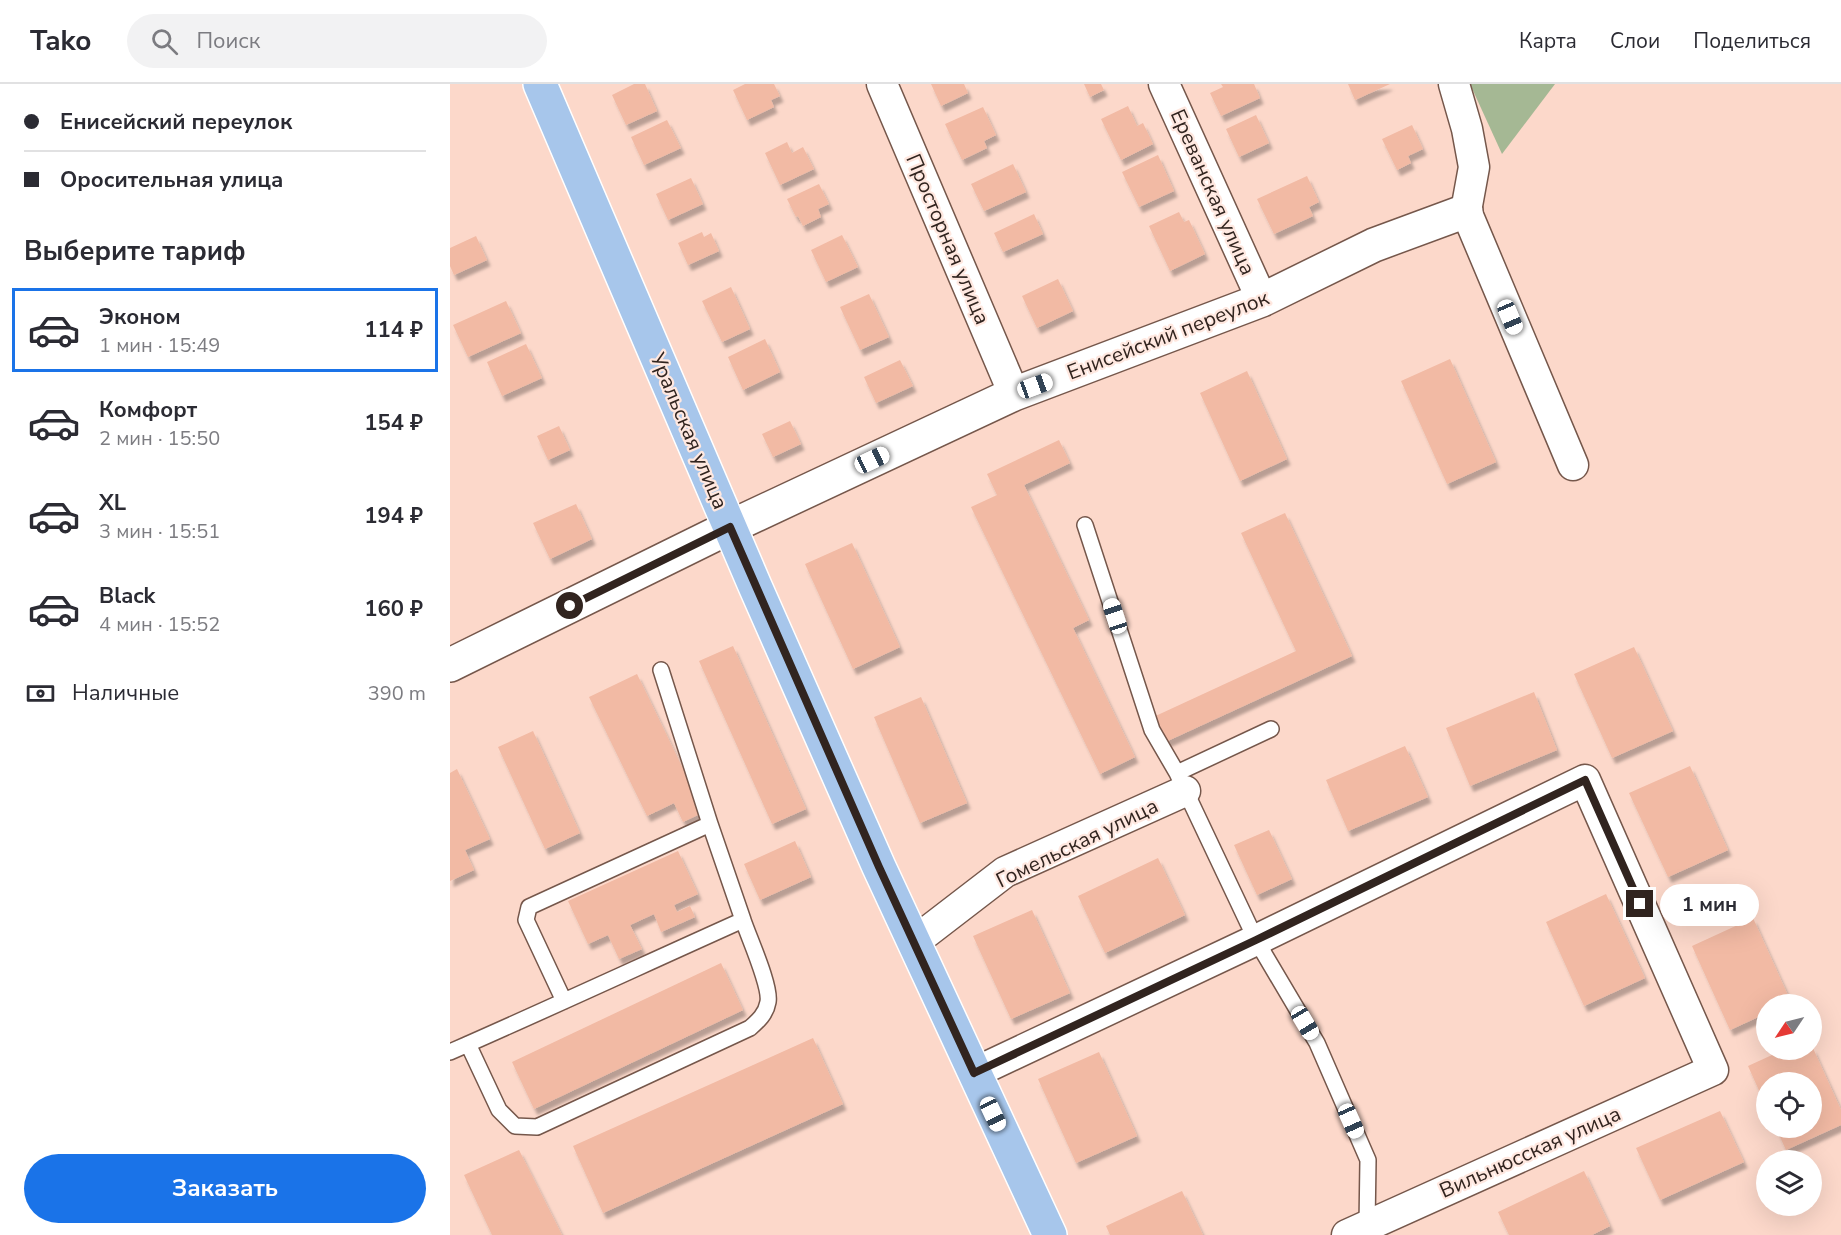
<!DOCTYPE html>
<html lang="ru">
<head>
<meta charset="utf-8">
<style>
  :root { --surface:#fff; --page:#f2f2f3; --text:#2b2b33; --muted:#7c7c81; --line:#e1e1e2; --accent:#1a73e8 }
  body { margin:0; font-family:"Nunito Sans",sans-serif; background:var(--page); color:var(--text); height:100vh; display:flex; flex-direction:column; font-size:22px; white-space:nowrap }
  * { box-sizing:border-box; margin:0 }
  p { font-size:20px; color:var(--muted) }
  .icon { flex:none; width:33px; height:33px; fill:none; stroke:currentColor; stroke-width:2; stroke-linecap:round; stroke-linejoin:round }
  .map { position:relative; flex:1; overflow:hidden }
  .sheet { display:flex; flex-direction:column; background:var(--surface); width:450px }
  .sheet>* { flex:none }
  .hud { display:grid; align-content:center; height:132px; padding:0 24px; background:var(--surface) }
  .needle { width:39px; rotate:235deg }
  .controls { position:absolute; left:1306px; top:910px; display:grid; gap:12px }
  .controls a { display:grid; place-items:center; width:66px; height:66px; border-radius:50%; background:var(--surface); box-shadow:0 6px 24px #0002; font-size:30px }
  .end { position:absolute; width:27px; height:27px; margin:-14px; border:8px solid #31241f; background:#fff; box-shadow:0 0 0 3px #fff }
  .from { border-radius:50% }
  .bubble { position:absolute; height:42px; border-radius:21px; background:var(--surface); box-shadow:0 6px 24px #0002; font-size:20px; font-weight:700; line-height:42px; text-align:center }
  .car { position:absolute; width:18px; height:36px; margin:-18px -9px; border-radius:8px; box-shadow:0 0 4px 2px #0007; background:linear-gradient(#fff 24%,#345 0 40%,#fff 0 76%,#345 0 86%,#fff 0) }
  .hud b { display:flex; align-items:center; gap:21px; height:57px; font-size:22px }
  .hud b+b { border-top:2px solid var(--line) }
  .hud i { width:15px; height:15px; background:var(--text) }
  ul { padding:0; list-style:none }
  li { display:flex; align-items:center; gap:18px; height:84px; margin:0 12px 9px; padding:0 12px; border:3px solid transparent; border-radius:0px }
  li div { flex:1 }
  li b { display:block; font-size:22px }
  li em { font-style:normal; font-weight:700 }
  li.active { border-color:var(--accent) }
  li>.icon { width:54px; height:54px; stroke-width:1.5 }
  h2 { padding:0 24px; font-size:27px; line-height:72px }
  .pay { display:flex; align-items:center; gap:15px; height:66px; padding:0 24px; font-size:22px }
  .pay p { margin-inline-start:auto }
  .cta { display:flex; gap:12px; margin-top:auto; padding:12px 24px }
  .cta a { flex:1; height:69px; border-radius:36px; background:var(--accent); color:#fff; font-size:24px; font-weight:700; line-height:69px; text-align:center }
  header { display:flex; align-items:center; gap:36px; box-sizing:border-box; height:84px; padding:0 30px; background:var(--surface); border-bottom:2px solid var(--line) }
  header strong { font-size:28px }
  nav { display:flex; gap:33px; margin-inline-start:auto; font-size:21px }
  .search { width:420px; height:54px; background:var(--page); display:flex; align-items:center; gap:15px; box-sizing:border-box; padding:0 21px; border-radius:33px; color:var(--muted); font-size:22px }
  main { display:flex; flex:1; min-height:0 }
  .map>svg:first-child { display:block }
  .green { fill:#a5b894 }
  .building { fill:#f2baa4; filter:url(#shadow) }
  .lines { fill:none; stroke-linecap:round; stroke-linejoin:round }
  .lane-casing { stroke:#75574b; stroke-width:18 }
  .street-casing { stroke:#75574b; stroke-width:33 }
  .secondary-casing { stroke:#75574b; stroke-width:36 }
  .primary-casing { stroke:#fff; stroke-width:36 }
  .lane { stroke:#fff; stroke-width:15 }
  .street { stroke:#fff; stroke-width:30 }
  .secondary { stroke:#fff; stroke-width:33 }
  .primary { stroke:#a7c6eb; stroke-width:33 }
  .route { stroke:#31241f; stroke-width:8 }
  .labels { text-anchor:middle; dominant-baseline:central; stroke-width:4.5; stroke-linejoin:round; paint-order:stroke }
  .street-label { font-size:21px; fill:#31241f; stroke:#ffe8e0 }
</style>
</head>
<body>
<header>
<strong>Tako</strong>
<div class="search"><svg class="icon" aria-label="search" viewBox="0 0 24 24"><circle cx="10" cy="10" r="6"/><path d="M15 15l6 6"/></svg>Поиск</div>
<nav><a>Карта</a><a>Слои</a><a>Поделиться</a></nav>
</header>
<main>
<section class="sheet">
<div class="hud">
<b><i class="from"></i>Енисейский переулок</b>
<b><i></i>Оросительная улица</b>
</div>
<h2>Выберите тариф</h2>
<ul>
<li class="active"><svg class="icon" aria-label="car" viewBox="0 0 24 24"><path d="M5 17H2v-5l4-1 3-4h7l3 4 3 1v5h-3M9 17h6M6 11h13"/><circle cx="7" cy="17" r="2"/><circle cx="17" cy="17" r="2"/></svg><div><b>Эконом</b><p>1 мин · 15:49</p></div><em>114 ₽</em></li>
<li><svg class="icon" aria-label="car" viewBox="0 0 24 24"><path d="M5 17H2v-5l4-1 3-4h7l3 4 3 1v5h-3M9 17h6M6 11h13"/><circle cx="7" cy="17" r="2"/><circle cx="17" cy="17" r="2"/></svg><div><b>Комфорт</b><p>2 мин · 15:50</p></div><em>154 ₽</em></li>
<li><svg class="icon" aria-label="car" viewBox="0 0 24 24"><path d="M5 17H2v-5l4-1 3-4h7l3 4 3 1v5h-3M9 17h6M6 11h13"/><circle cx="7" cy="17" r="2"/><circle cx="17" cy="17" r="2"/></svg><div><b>XL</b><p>3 мин · 15:51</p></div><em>194 ₽</em></li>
<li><svg class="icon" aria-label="car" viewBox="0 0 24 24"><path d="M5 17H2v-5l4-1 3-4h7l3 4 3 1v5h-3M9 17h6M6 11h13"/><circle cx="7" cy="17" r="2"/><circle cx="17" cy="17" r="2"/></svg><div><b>Black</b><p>4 мин · 15:52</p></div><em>160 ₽</em></li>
</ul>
<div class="pay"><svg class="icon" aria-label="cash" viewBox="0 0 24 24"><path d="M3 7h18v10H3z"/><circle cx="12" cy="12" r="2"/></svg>Наличные<p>390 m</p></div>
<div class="cta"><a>Заказать</a></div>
</section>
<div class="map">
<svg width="1391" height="1151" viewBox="0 0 1391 1151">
  <defs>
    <filter id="shadow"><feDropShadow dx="3.5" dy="6" stdDeviation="1.5" flood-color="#0004"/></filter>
  </defs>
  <rect width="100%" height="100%" fill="#fcd8ca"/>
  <path class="green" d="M1020,0H1105L1052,70Z"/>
  <path class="building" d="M184,0H195L207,27L176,41L162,11Z
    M295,0H324L330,12L321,16L324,23L297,36L283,6Z
    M481,0H514L518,9L491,22Z
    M634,0H651L654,6L640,13Z
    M771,0H804L810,14L771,32L760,9L773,3Z
    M898,0H940L905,16Z
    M678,22L687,42L693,39L703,60L671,76L651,35Z
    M533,23L546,51L534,57L537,64L512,76L495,40Z
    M806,31L819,59L789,73L776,45Z
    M217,36L231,64L194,81L181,53Z
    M962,41L973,65L958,72L961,79L947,86L932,55Z
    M337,58L342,69L353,63L364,85L330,101L315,69Z
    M708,71L724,107L689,123L672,88Z
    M563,80L576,108L534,127L521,100Z
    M857,92L869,118L859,123L863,132L824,150L807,115Z
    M241,94L253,120L218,136L206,110Z
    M369,100L379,120L368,125L371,133L353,142L348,132L346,133L337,115Z
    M729,128L734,138L739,136L755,170L720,187L699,142Z
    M584,130L593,150L553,168L544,149Z
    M252,148L254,153L261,149L269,167L238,181L228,159Z
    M392,151L408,183L376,198L361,166Z
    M26,152L37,176L4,191L0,182V164Z
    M608,195L623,227L587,244L572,212Z
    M281,203L300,245L272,258L252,217Z
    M419,210L439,253L410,266L390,223Z
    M56,217L71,249L18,273L3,241Z
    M315,255L330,288L293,306L278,273Z
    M76,260L92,294L52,312L37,278Z
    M1000,275L1046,378L997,400L951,297Z
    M450,276L463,302L426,319L414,293Z
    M797,287L837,375L790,397L750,309Z
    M340,337L351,360L323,373L312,350Z
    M109,342L120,366L98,376L87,352Z
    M609,356L620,379L574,401L639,536L623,544L685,673L650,690L521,423L547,411L537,390Z
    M126,420L142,455L100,475L83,439Z
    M835,429L902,572L711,660L699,635L846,567L791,449Z
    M402,459L450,563L403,585L355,480Z
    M283,562L356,725L322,740L249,577Z
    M1184,563L1223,647L1162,674L1124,590Z
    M187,590L254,728L233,738L224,719L197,732L139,613Z
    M1084,608L1107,666L1020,702L996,644Z
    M471,613L517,719L470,739L424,633Z
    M83,647L130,749L95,765L48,663Z
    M955,662L978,713L898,747L876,696Z
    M1240,682L1278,766L1218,793L1179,709Z
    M7,685L40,755L15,766L24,786L0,797V689Z
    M819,746L842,795L807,811L784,761Z
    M345,757L361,793L310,816L294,780Z
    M228,767L248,810L224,821L227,828L240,822L245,833L211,848L204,830L180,841L192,865L169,875L158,851L138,860L118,817Z
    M708,774L735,831L655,869L628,812Z
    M1156,810L1195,894L1134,922L1096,838Z
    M582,826L620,909L561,935L523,852Z
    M1303,834L1341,918L1335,921H1317V929L1280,946L1242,862Z
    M271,879L293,926L84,1025L62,978Z
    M363,954L393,1020L153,1129L123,1062Z
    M1362,962L1391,1026V1041L1336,1066L1326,1044H1362V999H1317V1024L1298,982L1333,966H1362Z
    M649,968L687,1052L626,1079L588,995Z
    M1270,1027L1294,1078L1210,1116L1186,1064Z
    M69,1066L112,1151H42L14,1091Z
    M1134,1087L1160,1142L1142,1151H1059L1048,1128Z
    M732,1107L753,1151H660L656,1142Z"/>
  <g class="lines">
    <g class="lane-casing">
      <path id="lane" d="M635,441L702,646L727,689L806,856L867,959L918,1076L917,1142
        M211,586L260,740
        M727,689L821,645
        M18,960L49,1026L65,1042L87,1043L300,944C308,937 316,930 318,918C321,902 299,854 293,836
        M0,968C98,925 195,880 293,836L260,740L79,823L76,836L114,917"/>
    </g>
    <g class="street-casing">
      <path id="street" d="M432,0L564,310
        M714,0L812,216
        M1004,0L1017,45L1024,83L1016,127L1123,381
        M464,858L555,788L735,707
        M524,989L806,856L1135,696L1263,986L897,1151"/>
    </g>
    <g class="secondary-casing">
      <path id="secondary" d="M0,581L280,443L564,310L812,216L924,161L1016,127"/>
    </g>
    <g class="primary-casing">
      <path id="primary" d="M90,0L305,502L429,783L600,1151"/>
    </g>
    <use href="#lane" class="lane"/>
    <use href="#street" class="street"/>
    <use href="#secondary" class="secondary"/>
    <use href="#primary" class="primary"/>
  </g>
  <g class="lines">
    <path class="route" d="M120,522L280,443L429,783L524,989L806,856L1135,696L1190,820"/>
  </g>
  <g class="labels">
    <g class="street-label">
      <text transform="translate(763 108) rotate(66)">Ереванская улица</text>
      <text transform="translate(498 155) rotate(67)">Просторная улица</text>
      <text transform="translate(718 251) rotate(-21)">Енисейский переулок</text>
      <text transform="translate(239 347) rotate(67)">Уральская улица</text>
      <text transform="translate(627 759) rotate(-26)">Гомельская улица</text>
      <text transform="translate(1080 1068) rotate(-24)">Вильнюсская улица</text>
    </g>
  </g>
</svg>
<div class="controls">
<a><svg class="needle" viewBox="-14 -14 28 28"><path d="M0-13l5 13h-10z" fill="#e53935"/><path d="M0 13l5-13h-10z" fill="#7c7c81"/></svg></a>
<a><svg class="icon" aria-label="locate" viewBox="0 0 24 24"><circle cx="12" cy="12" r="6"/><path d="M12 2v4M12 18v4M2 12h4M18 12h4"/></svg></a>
<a><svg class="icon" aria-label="layers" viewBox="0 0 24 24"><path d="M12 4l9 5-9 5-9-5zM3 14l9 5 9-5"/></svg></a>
</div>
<i class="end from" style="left:120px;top:522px"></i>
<i class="end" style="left:1190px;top:820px"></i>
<div class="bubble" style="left:1210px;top:800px;width:99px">1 мин</div>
<i class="car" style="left:1060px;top:233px;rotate:157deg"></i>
<i class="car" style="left:585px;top:302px;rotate:70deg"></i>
<i class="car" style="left:422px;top:376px;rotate:65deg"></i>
<i class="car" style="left:665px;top:532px;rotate:342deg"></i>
<i class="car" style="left:855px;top:939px;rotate:149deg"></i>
<i class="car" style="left:543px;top:1030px;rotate:155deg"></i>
<i class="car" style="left:901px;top:1037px;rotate:156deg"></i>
</div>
</main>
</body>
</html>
